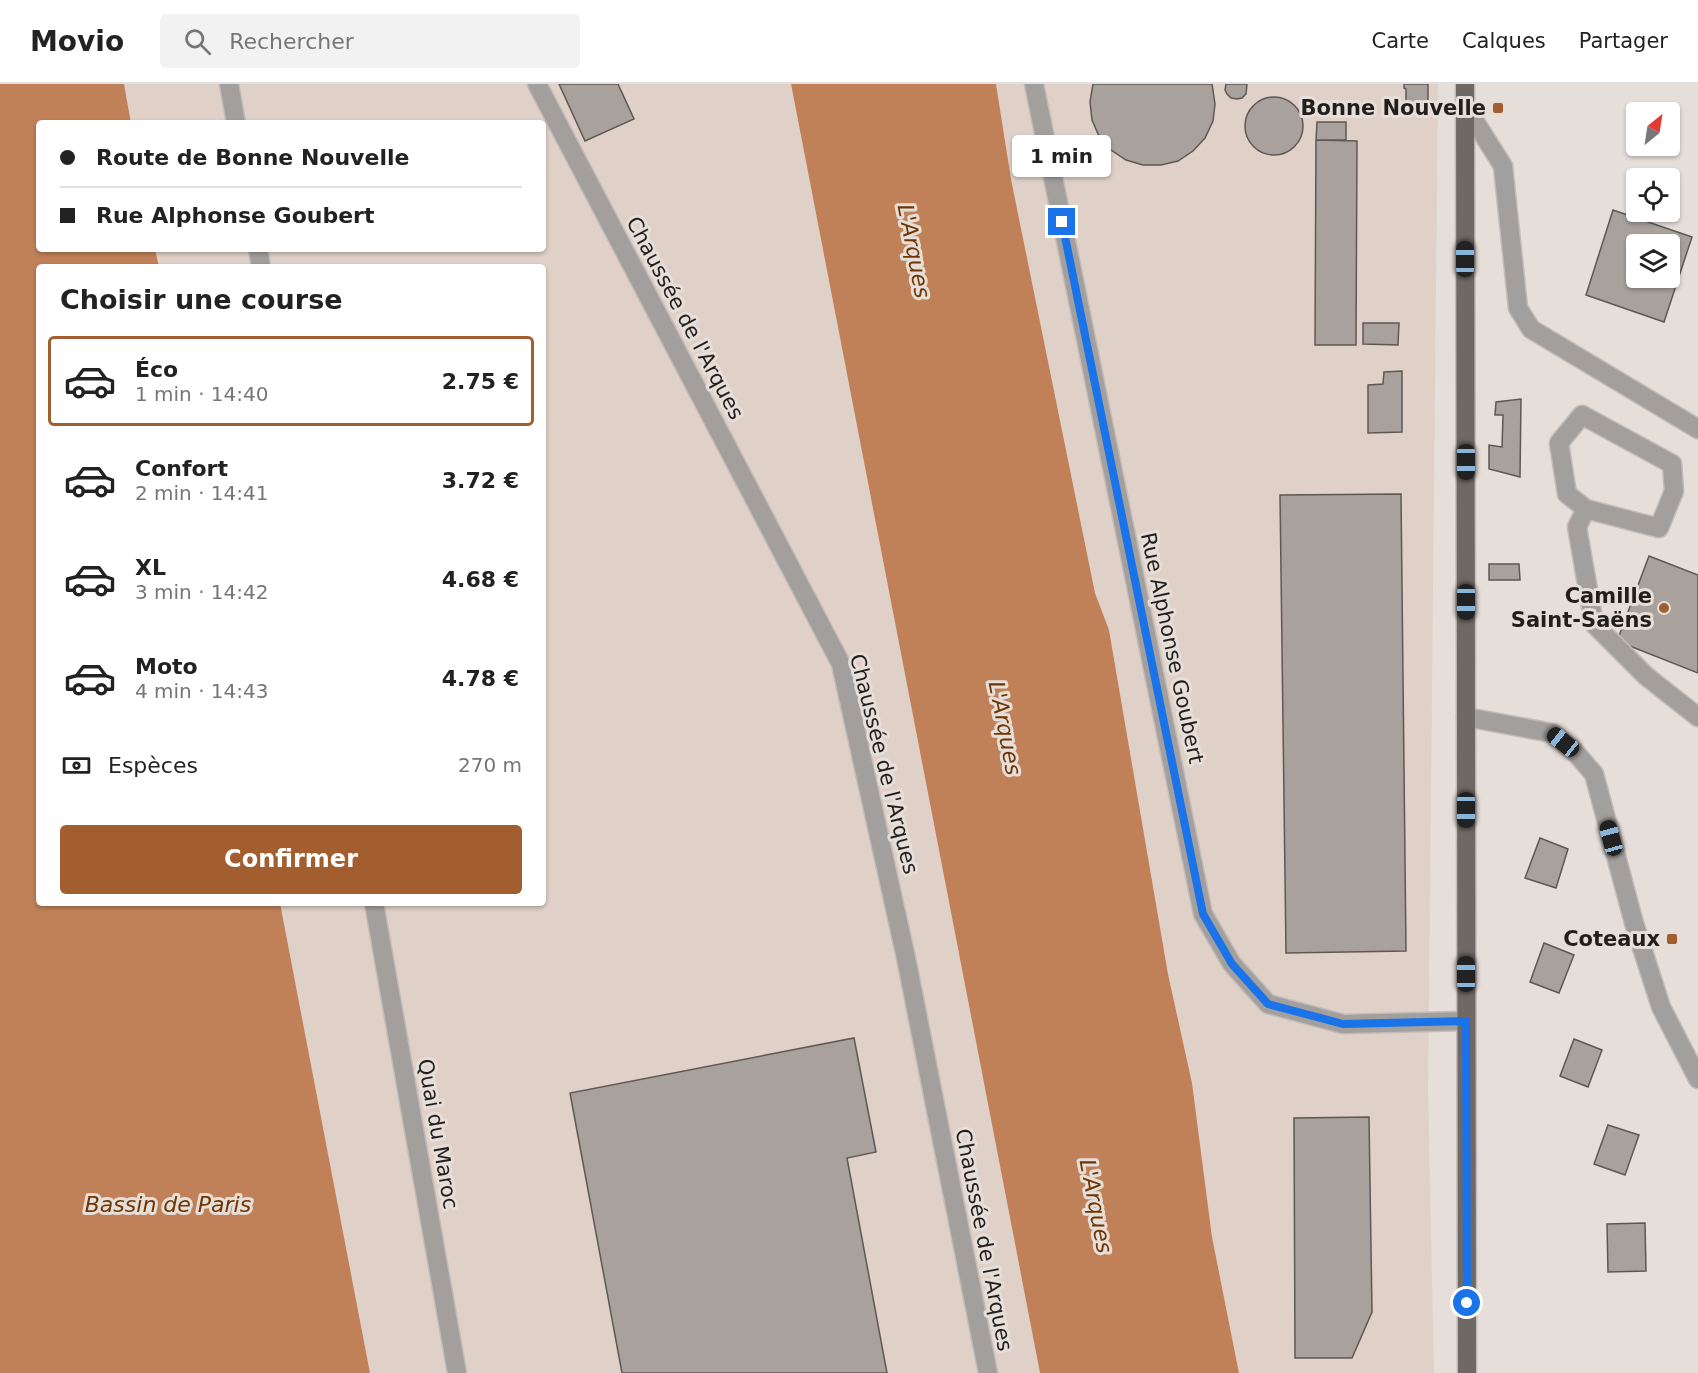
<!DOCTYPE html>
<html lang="fr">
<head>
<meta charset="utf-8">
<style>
  :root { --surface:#fff; --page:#f2f2f2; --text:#222; --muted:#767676; --line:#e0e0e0; --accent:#a25e2e }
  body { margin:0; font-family:"DejaVu Sans",sans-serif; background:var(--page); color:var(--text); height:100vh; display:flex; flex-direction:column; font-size:22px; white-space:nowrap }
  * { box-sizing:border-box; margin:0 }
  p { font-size:20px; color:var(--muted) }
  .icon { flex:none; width:33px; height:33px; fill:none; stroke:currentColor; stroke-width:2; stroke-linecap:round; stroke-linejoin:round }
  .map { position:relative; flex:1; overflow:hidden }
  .drawer { position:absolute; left:36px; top:180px; width:510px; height:642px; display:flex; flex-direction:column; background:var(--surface); border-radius:6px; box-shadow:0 2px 4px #0004 }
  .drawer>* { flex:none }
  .banner { position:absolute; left:36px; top:36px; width:510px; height:132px; border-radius:6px; box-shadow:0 2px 4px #0004; display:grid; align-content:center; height:132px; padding:0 24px; background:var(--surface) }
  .needle { width:39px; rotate:30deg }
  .buttons { position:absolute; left:1626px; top:18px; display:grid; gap:12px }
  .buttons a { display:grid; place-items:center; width:54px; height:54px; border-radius:6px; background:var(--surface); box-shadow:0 2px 4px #0004; font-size:30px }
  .end { position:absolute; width:27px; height:27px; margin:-14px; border:8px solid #1a73e8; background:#fff; box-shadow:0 0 0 3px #fff }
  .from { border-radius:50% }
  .bubble { position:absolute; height:42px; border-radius:6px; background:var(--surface); box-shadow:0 2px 4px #0004; font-size:20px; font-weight:700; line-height:42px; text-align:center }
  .car { position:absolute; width:18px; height:36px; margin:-18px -9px; border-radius:8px; box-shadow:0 0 4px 2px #0007; background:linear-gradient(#222 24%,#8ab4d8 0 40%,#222 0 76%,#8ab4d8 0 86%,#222 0) }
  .banner b { display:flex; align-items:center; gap:21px; height:57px; font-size:22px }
  .banner b+b { border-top:2px solid var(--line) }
  .banner i { width:15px; height:15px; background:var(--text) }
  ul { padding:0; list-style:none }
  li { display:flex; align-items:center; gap:18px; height:90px; margin:0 12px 9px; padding:0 12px; border:3px solid transparent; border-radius:6px }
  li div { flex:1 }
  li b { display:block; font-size:22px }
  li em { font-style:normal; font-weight:700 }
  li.on { border-color:var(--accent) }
  li>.icon { width:54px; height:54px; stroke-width:1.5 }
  h2 { padding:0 24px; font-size:27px; line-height:72px }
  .pay { display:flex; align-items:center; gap:15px; height:66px; padding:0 24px; font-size:22px }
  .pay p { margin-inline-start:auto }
  .cta { display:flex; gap:12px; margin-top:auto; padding:12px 24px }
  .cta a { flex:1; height:69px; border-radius:6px; background:var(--accent); color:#fff; font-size:24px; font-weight:700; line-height:69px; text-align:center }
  header { display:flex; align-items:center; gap:36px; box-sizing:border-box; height:84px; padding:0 30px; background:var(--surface); border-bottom:2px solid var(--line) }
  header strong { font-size:28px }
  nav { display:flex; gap:33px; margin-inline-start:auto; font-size:21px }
  .search { width:420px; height:54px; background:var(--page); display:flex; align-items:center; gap:15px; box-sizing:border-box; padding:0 21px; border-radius:6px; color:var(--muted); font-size:22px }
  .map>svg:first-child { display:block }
  .built { fill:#e0d1c8 }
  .water { fill:#c08158 }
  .building { fill:#a8a19c; stroke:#5e5854; stroke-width:1.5; fill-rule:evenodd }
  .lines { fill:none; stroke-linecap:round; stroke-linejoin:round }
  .minor-casing { stroke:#c3bbb7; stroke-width:21 }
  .major-casing { stroke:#c3bbb7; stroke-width:21 }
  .minor { stroke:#a29f9d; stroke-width:18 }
  .major { stroke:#6f6966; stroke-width:18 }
  .route { stroke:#1a73e8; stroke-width:8 }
  .poi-dot { fill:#a25e2e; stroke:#e6ded9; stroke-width:2 }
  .labels { text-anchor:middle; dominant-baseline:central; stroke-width:6; stroke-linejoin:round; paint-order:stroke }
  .poi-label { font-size:21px; font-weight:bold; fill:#211e1c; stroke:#e6ded9; text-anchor:end }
  .street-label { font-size:21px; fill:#211e1c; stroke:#e6ded9 }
  .water-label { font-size:22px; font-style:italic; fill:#703500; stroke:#e6ded9 }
</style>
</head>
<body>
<header>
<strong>Movio</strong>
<div class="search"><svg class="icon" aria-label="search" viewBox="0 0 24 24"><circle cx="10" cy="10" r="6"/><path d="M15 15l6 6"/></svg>Rechercher</div>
<nav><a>Carte</a><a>Calques</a><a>Partager</a></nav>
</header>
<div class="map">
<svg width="1698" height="1289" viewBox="0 0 1698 1289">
  <rect width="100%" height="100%" fill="#e6ded9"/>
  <path class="built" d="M124,0H791L1040,1289H370L280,819H543V183H159L155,165H543V39H131Z
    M996,0H1438L1428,1008L1434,1289H1239L1212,1153L1192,999L1168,890L1109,546L1095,509L1011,95Z"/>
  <path class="water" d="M0,0H124L131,39H39V165H155L159,183H39V819H280L370,1289H0Z
    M791,0H996L1011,95L1095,509L1109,546L1168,890L1192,999L1212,1153L1239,1289H1040Z"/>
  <path class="building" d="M559,0H618L634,35L585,57Z
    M1093,0H1212L1215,20L1213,37L1205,54L1193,67L1178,77L1161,81H1143L1126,76L1111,66L1099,52L1092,36L1090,18Z
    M1226,0H1247L1246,10L1242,14L1237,15L1231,14L1227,10L1225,6Z
    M1404,0H1428V23H1406V5L1404,4Z
    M1245 42a29 29 0 1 1 58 0a29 29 0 1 1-58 0Z
    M1317,38H1346V56H1316Z
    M1316,56L1357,57L1356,261H1315Z
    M1613,126L1692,153L1664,238L1586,211ZM1636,160H1670V194H1636Z
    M1363,239H1399L1398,261L1363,260Z
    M1402,287V348L1368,349V301L1383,300L1384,288Z
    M1521,315L1520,393L1489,385V361L1502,363L1503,331H1495L1496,318Z
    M1401,410L1406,867L1286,869L1280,411Z
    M1649,472L1698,491V589L1617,557Z
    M1489,480H1519L1520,496H1489Z
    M1540,754L1568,765L1556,804L1525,794Z
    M1544,859L1574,871L1559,909L1530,898Z
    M854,954L876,1068L847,1074L887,1289H622L570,1009Z
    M1574,955L1602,966L1588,1003L1560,992Z
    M1369,1033L1372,1228L1352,1274H1295L1294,1034Z
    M1608,1041L1639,1051L1625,1091L1594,1080Z
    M1645,1139L1646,1187L1608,1188L1607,1140Z"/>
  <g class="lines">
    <g class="minor-casing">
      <path id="minor" d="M229,0L236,39
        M537,0L841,580L906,874L988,1289
        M1034,0L1203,830L1232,880L1268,920L1343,940L1466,937
        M1465,22L1503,82L1518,224L1531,245L1698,345
        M258,165L261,183
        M1582,331L1672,380L1674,407L1659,444L1586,425L1567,410L1559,359Z
        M1586,425L1577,443L1594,540L1646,592L1698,633
        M1466,633L1552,649L1574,667L1594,690L1634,839L1661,923L1698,995
        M374,819L457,1289"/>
    </g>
    <g class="major-casing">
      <path id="major" d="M1465,0L1467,1289"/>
    </g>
    <use href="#minor" class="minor"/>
    <use href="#major" class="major"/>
  </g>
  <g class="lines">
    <path class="route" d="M1062,138L1203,830L1232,880L1268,920L1343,940L1466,937L1467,1219"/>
  </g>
  <g class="poi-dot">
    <rect x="1492" y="18" width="12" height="12" rx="3"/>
    <circle cx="1664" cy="524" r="6"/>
    <rect x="1666" y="849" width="12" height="12" rx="3"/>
  </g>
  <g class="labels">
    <g class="poi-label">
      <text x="1486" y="24">Bonne Nouvelle</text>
      <text x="1652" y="512">Camille<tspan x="1652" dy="24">Saint-Saëns</tspan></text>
      <text x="1660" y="855">Coteaux</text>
    </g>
    <g class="street-label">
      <text transform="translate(685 234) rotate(62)">Chaussée de l'Arques</text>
      <text transform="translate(1172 564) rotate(78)">Rue Alphonse Goubert</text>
      <text transform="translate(884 680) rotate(76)">Chaussée de l'Arques</text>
      <text transform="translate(438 1050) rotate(80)">Quai du Maroc</text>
      <text transform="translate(984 1156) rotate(79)">Chaussée de l'Arques</text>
    </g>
    <g class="water-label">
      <text transform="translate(914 167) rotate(79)">L'Arques</text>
      <text transform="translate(1005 644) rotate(79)">L'Arques</text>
      <text x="168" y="1120">Bassin de Paris</text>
      <text transform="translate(1096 1122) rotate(79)">L'Arques</text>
    </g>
  </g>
</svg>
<div class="buttons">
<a><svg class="needle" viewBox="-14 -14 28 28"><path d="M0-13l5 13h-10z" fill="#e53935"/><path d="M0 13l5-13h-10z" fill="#767676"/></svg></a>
<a><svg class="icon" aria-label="locate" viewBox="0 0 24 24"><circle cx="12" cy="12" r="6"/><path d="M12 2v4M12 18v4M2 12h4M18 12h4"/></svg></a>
<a><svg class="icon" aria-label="layers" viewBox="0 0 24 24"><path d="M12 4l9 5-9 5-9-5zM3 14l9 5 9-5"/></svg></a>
</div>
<i class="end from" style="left:1467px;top:1219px"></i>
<i class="end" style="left:1062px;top:138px"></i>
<div class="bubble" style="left:1012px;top:51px;width:99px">1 min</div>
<i class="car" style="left:1465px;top:175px;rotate:0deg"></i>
<i class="car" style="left:1466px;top:378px;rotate:180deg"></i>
<i class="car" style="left:1466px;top:518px;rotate:180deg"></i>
<i class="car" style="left:1563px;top:658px;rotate:309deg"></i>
<i class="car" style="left:1466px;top:726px;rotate:180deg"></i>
<i class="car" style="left:1611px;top:754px;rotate:345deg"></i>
<i class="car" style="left:1466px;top:890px;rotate:0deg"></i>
<div class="banner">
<b><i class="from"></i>Route de Bonne Nouvelle</b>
<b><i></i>Rue Alphonse Goubert</b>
</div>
<section class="drawer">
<h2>Choisir une course</h2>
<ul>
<li class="on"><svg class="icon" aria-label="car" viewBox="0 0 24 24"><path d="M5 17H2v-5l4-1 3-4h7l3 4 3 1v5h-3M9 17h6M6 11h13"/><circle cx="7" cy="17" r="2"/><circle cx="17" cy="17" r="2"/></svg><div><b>Éco</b><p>1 min · 14:40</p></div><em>2.75 €</em></li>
<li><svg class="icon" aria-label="car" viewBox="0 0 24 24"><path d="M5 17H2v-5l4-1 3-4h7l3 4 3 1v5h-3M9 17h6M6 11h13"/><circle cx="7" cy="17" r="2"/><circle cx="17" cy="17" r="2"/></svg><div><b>Confort</b><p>2 min · 14:41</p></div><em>3.72 €</em></li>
<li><svg class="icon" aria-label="car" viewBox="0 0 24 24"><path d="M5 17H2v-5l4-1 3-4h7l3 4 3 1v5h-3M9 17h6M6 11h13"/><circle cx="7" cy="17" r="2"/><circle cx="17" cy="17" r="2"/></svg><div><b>XL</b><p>3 min · 14:42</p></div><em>4.68 €</em></li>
<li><svg class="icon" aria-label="car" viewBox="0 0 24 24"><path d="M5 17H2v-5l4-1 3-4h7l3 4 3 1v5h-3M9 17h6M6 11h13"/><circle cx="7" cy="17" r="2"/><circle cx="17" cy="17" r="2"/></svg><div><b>Moto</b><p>4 min · 14:43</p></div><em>4.78 €</em></li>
</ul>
<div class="pay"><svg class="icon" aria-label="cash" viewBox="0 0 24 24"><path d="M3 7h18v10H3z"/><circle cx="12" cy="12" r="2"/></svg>Espèces<p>270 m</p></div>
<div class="cta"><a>Confirmer</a></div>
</section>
</div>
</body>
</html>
